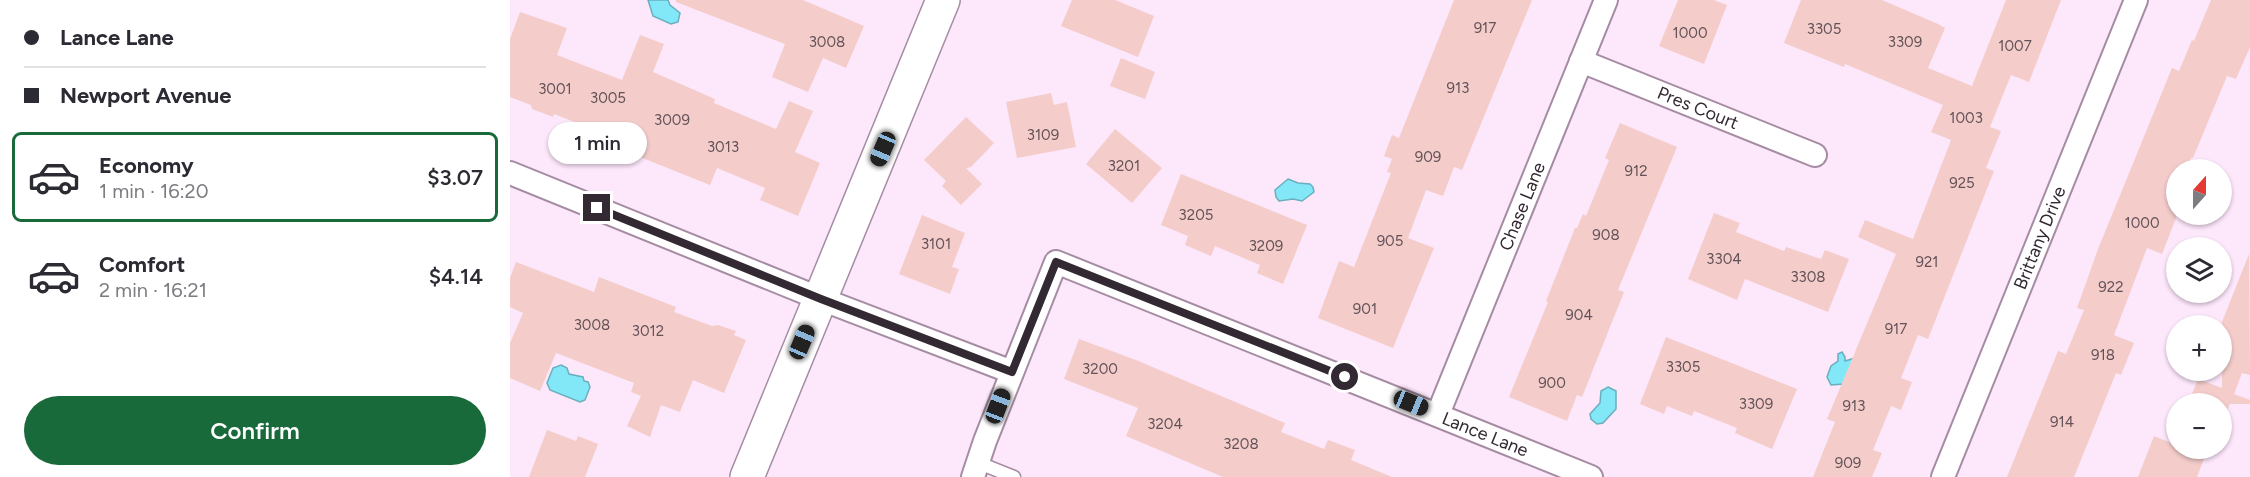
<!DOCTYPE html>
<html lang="en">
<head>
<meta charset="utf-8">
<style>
  :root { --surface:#fff; --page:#f2f2f3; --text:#2b2b33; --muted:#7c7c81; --line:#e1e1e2; --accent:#196a3a }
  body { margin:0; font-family:Figtree,sans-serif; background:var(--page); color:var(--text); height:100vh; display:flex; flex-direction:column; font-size:22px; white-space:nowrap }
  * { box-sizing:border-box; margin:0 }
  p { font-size:20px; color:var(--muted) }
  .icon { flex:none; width:33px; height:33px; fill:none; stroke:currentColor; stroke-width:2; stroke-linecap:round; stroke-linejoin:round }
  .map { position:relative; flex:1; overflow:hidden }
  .side { display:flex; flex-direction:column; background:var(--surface); width:510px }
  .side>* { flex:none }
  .banner { display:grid; align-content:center; height:132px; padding:0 24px; background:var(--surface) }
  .needle { width:39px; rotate:21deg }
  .controls { position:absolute; left:1656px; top:159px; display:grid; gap:12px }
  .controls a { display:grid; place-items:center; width:66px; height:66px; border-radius:50%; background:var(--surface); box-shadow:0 2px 4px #0004; font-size:30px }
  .end { position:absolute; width:27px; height:27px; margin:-14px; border:8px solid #332932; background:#fff; box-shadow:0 0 0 3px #fff }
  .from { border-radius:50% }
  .bubble { position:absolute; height:42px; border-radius:21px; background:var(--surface); box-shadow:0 2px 4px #0004; font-size:20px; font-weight:600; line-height:42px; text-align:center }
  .car { position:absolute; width:18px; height:36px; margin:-18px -9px; border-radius:8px; box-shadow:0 0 4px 2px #0007; background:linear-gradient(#222 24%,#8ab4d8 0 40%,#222 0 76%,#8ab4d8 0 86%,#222 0) }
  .banner b { display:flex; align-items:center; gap:21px; height:57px; font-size:22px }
  .banner b+b { border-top:2px solid var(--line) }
  .banner i { width:15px; height:15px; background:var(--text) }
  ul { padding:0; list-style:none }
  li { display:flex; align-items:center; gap:18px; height:90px; margin:0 12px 9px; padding:0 12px; border:3px solid transparent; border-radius:9px }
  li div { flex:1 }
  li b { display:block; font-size:22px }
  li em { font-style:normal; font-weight:600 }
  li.selected { border-color:var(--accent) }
  li>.icon { width:54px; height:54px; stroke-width:1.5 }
  .action { display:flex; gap:12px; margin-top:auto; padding:12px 24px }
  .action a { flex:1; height:69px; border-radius:36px; background:var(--accent); color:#fff; font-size:24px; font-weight:600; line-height:69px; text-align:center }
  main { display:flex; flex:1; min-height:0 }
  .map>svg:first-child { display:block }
  .water { fill:#82e8f8; stroke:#6aafbd; stroke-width:1.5 }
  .building { fill:#f4cdcb }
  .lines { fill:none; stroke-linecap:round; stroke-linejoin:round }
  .lane-casing { stroke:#a58ca3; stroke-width:15 }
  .street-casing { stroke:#a58ca3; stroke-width:26 }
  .secondary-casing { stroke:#a58ca3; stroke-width:36 }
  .lane { stroke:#fff; stroke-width:12 }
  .street { stroke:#fff; stroke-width:22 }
  .secondary { stroke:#fff; stroke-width:33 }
  .route { stroke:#332932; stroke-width:8 }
  .labels { text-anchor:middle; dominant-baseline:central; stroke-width:4.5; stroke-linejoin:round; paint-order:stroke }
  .number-label { font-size:15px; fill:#635258 }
  .street-label { font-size:18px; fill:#332932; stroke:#fcfcfc }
</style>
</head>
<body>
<main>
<section class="side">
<div class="banner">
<b><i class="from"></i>Lance Lane</b>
<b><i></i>Newport Avenue</b>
</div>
<ul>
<li class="selected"><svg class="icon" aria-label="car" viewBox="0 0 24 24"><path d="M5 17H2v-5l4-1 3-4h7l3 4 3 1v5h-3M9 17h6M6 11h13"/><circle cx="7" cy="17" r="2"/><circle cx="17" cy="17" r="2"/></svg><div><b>Economy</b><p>1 min · 16:20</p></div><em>$3.07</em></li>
<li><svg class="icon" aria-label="car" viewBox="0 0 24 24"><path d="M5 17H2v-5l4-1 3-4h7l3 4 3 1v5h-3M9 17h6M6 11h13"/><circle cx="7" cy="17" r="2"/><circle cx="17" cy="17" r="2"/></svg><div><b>Comfort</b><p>2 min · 16:21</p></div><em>$4.14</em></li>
</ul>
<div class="action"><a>Confirm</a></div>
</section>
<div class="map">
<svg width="1740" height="477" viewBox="0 0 1740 477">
  <rect width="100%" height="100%" fill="#fde7fb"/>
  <path class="water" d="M138,0H158L160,5L170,13L168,22L161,24L143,16Z
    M778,179L788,183L800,184L803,187L804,192L792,201L783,199L769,201L766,197L765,190Z
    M1332,352L1335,357V361L1345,358L1334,384L1321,385L1317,377L1321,366L1328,361V354Z
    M51,365L57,368L59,374L73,377L74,381L78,382L80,387L75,400L70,402L40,390L37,383L43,368Z
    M1098,387L1106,391V409L1093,423L1087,424L1081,419L1080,414L1090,403L1091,391Z"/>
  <path class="building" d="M166,0H293L354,26L336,68L313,58L298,92L262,77L275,44L166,2Z
    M562,0H605L644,16L628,57L551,26Z
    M944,0H1022L952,170L944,167L933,196L916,190L898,238L924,248L883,348L808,318L829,261L844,267L881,173L877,172L882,159L874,156L882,135L889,138Z
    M1168,0H1204L1217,5L1194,64L1149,46Z
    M1291,0H1372L1428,24L1435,28L1418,68L1462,86L1496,0H1551L1519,82L1501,75L1480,127L1491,131L1476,168L1484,171L1418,339L1408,335L1391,378L1402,382L1391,410L1381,406L1363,450L1372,453L1362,477H1303L1325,422L1317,419L1386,254L1348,237L1355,220L1403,239L1441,140L1421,132L1433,105L1335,64L1334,67L1274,43Z
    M1701,0H1740V47L1726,79L1717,76L1683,158H1681L1676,170H1666V218L1652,254L1637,248L1604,335L1624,343L1611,375L1606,373L1564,477H1497L1548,351L1556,354L1574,310L1567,308L1588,249L1662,68L1669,71L1682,40L1684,41Z
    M10,12L57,28L47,55L112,80L130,35L154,44L143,72L205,99L204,103L266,129L279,101L303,111L285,152L310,163L288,216L250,200L255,188L207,168L200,185L125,155L128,149L84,132L85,130L44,114L43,117L22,109L21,105L0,97V39Z
    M611,58L645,72L635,99L600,86Z
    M541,93L544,105L557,102L566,147L507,158L496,102Z
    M456,117L484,143L461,167L456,168L472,184L451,205L432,186L436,181L414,160Z
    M1110,123L1167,147L1108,290L1114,292L1072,397L1067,395L1057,421L999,397L1038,302L1036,301L1065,228H1067L1073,214L1076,216L1099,160L1095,158Z
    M605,129L652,168L622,203L576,164Z
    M671,174L797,225L773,284L747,273L750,265L705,246L701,256L675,245L678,236L651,225Z
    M1204,213L1230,223L1226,232L1274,251L1276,247L1311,259L1315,250L1339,259L1318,312L1235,279L1227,300L1178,279Z
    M412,215L455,233L442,267L449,269L440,294L389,274Z
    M1739,254L1740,375L1732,373L1724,394L1740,400V404H1720L1712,422V404H1678L1688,379L1712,388V322Z
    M6,262L84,292L89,277L166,307L164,312L202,326L208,325L226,331L224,335L236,340L214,393L183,380L170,412L151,405L140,437L117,426L131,396L121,392L124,383L46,353L30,391L0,378V343L13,313L0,307V278Z
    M1156,337L1287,389L1262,449L1225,433L1227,428L1184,411L1182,416L1157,406L1154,414L1130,404Z
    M569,339L626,360L775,423L771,432L814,449L818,440L845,450L841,460L882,477H713L616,436L628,408L554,379Z
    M37,430L66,441L68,436L88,444L75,477H19Z
    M1644,436L1666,445V448H1676L1695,456L1687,477H1628Z"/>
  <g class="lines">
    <g class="lane-casing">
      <path id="lane" d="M469,463L504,477"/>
    </g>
    <g class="street-casing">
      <g id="street">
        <path id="s1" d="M1071,61L1305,155"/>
        <path d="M0,173L311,299L502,372"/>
        <path id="s2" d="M928,414L1096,0"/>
        <path id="s3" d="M463,477L475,441L546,262L1081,477"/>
        <path id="s4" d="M1433,477L1626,0"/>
      </g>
    </g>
    <g class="secondary-casing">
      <path id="secondary" d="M237,477L433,0"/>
    </g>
    <use href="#lane" class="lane"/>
    <use href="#street" class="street"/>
    <use href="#secondary" class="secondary"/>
  </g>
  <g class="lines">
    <path class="route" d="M87,208L311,299L502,372L546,262L835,377"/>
  </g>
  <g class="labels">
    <g class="number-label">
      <text x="975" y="28">917</text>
      <text x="1314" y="29">3305</text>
      <text x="1180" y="33">1000</text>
      <text x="317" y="42">3008</text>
      <text x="1395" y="42">3309</text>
      <text x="1505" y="46">1007</text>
      <text x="948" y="88">913</text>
      <text x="45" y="89">3001</text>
      <text x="98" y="98">3005</text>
      <text x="1456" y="118">1003</text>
      <text x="162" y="120">3009</text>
      <text x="533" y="135">3109</text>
      <text x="213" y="147">3013</text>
      <text x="918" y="157">909</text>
      <text x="614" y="166">3201</text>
      <text x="1126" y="171">912</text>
      <text x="1452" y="183">925</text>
      <text x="686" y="215">3205</text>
      <text x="1632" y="223">1000</text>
      <text x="1096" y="235">908</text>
      <text x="880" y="241">905</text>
      <text x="426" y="244">3101</text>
      <text x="756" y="246">3209</text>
      <text x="1214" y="259">3304</text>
      <text x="1417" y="262">921</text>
      <text x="1298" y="277">3308</text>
      <text x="1601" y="287">922</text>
      <text x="855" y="309">901</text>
      <text x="1069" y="315">904</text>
      <text x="82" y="325">3008</text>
      <text x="1386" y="329">917</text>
      <text x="138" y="331">3012</text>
      <text x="1593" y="355">918</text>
      <text x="1173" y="367">3305</text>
      <text x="590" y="369">3200</text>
      <text x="1042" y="383">900</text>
      <text x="1246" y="404">3309</text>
      <text x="1344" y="406">913</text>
      <text x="1552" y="422">914</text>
      <text x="655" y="424">3204</text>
      <text x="731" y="444">3208</text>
      <text x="1338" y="463">909</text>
    </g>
    <g class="street-label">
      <text stroke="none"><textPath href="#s1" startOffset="126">Pres Court</textPath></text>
      <text stroke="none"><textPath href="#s2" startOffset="224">Chase Lane</textPath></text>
      <text stroke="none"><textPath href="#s4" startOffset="258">Brittany Drive</textPath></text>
      <text stroke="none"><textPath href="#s3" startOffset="693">Lance Lane</textPath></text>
    </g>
  </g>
</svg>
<div class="controls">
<a><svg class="needle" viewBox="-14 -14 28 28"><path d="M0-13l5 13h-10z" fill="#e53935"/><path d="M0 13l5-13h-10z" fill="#7c7c81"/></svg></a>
<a><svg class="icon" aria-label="layers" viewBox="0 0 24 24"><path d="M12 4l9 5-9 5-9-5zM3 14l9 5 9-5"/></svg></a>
<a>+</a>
<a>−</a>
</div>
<i class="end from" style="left:835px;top:377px"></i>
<i class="end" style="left:87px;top:208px"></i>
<div class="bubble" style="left:38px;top:122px;width:99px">1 min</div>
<i class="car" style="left:373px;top:149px;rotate:203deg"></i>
<i class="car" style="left:292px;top:342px;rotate:23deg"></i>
<i class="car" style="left:901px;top:403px;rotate:112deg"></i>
<i class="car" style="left:488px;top:406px;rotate:21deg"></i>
</div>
</main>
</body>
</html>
